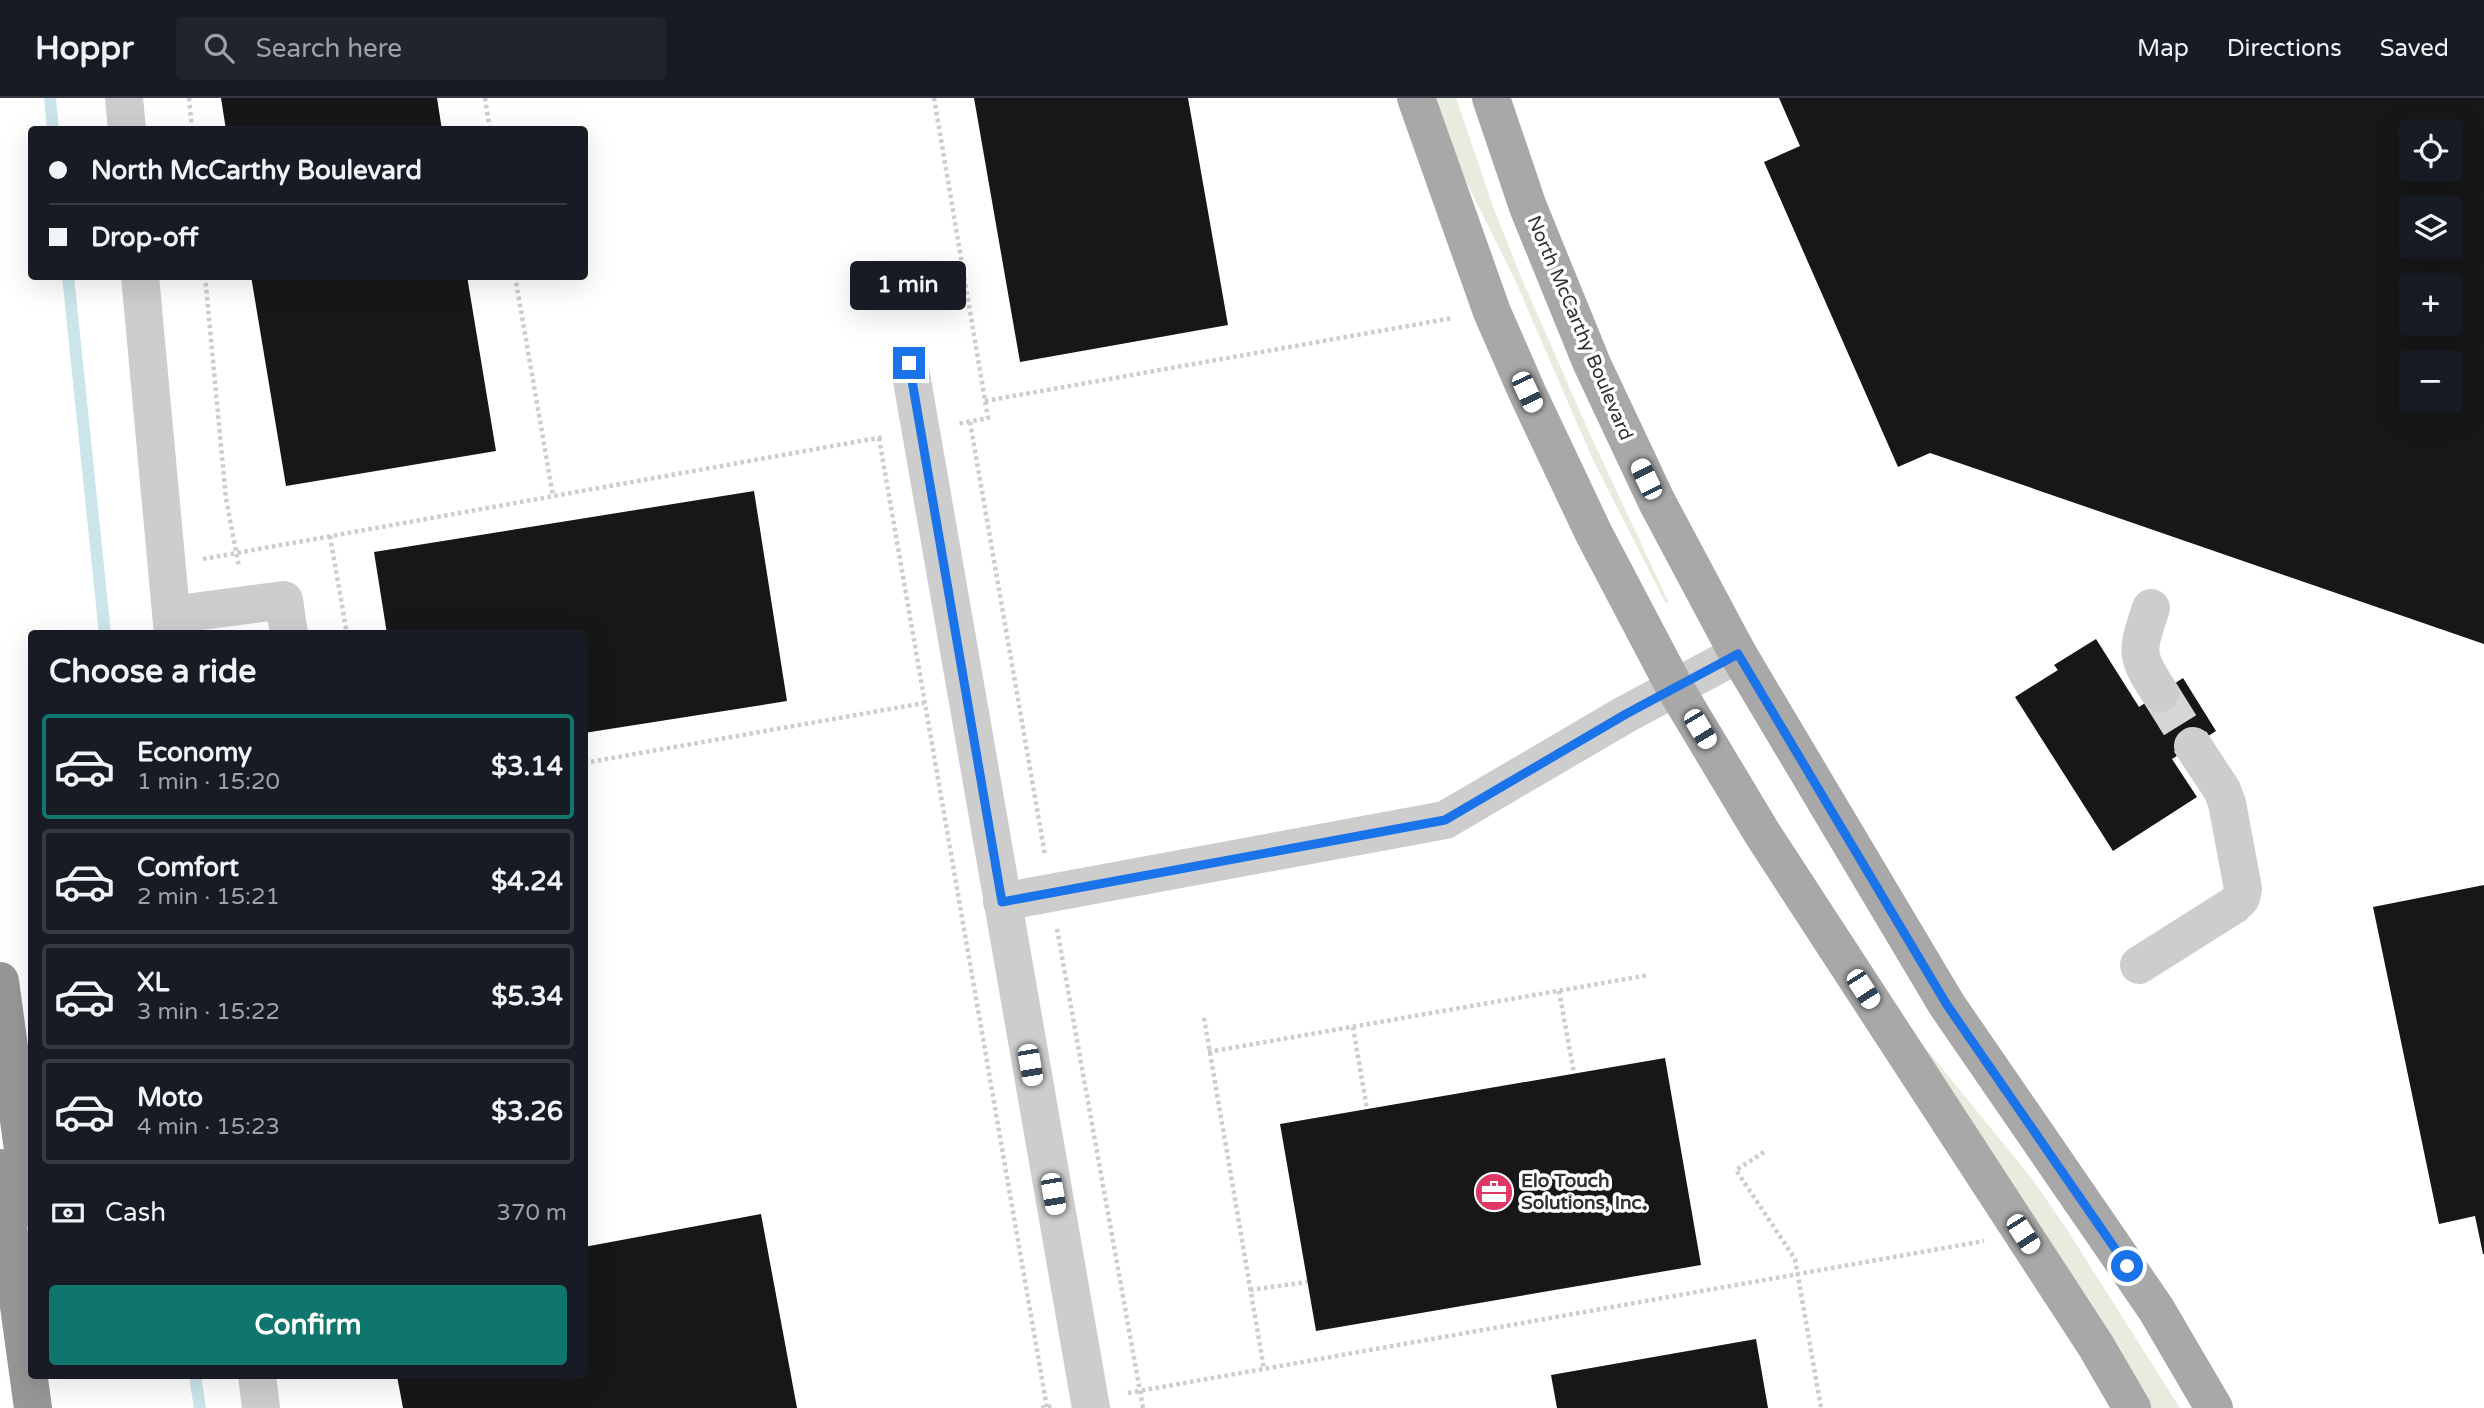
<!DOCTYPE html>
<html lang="en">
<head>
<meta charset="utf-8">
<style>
  :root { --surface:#171b24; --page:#20242c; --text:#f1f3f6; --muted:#9ea1a6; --line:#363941; --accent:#0f766e }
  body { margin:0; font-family:"Varela Round",sans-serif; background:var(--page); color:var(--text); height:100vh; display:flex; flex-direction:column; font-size:26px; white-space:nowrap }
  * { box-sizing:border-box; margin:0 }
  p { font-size:23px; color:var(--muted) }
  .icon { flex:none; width:38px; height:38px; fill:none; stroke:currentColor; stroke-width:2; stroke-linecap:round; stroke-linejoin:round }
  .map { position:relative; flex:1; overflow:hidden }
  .side { position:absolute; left:28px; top:532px; width:560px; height:749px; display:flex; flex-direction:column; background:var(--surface); border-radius:7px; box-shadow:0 7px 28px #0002 }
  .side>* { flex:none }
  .banner { position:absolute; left:28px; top:28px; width:560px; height:154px; border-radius:7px; box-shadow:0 7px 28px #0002; display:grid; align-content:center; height:154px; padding:0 21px; background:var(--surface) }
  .controls { position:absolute; left:2399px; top:21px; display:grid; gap:14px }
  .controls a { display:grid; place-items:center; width:63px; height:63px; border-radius:7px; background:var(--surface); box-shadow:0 7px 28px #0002; font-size:35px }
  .end { position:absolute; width:32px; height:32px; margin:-16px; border:9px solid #1a73e8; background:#fff; box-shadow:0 0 0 4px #fff }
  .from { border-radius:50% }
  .bubble { position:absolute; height:49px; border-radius:7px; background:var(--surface); box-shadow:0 7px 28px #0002; font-size:23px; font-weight:700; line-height:49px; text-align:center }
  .car { position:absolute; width:21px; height:42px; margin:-21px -10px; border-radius:9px; box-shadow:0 0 5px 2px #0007; background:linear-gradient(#fff 24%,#345 0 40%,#fff 0 76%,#345 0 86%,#fff 0) }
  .banner b { display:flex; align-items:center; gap:24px; height:66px; font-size:26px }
  .banner b+b { border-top:2px solid var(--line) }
  .banner i { width:18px; height:18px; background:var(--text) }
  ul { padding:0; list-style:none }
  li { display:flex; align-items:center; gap:21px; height:105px; margin:0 14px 10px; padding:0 7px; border:4px solid var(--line); border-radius:7px }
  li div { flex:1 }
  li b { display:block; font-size:26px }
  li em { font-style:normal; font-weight:700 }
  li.active { border-color:var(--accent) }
  li>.icon { width:63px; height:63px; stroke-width:1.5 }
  h2 { padding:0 21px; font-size:32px; line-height:84px }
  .pay { display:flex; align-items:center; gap:18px; height:77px; padding:0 21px; font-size:26px }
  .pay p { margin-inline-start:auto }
  .button { display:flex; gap:14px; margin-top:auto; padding:14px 21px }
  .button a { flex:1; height:80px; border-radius:7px; background:var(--accent); color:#fff; font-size:28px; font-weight:700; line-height:80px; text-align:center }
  header { display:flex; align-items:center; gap:42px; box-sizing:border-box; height:98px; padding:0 35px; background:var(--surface); border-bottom:2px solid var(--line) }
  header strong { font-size:33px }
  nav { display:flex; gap:38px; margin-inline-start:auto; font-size:24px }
  .search { width:490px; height:63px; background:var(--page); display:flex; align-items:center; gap:18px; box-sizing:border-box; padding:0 24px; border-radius:7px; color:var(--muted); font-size:26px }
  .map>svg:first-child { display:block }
  .green { fill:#e8ecde }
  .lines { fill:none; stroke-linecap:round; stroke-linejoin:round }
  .stream { stroke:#cbe5eb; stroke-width:12 }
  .building { fill:#171717; fill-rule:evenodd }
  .minor-tunnel { stroke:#d6d6d6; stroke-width:38; stroke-dasharray:38 19; stroke-linecap:butt }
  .path { stroke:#cdcdcd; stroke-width:4.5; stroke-dasharray:3.5 3.5; stroke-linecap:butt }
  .minor { stroke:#cdcdcd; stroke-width:38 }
  .major { stroke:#a8a8a8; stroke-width:38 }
  .highway { stroke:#979797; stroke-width:38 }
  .route { stroke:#1a73e8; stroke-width:9 }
  .labels { text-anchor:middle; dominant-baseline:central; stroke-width:7; stroke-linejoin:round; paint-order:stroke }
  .street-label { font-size:19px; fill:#303030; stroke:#fff }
  .poi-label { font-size:19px; font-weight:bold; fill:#303030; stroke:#fff; text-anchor:start }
</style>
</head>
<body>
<header>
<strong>Hoppr</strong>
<div class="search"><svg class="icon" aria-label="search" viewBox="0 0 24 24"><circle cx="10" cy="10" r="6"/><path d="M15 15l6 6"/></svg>Search here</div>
<nav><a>Map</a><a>Directions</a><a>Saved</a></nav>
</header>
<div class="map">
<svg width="2484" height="1310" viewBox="0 0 2484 1310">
  <rect width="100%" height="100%" fill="#fff"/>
  <path class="green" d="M1427,0H1456L1494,111L1521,179L1589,334L1669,505L1665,504L1592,360L1515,182L1444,39Z
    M1906,926L2033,1082L2066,1130L2180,1310H2147Z"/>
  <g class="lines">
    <path class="stream" d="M50,0L53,32
      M68,178L105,536
      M195,1278L200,1310"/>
  </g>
  <path class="building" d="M221,0H437L442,32H226Z
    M974,0H1188L1228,227L1020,264Z
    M1779,0H2484V546L1930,355L1898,369L1764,64L1800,48ZM2412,33H2450V72H2412ZM2412,110H2450V149H2412ZM2412,187H2450V226H2412ZM2412,264H2450V303H2412Z
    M251,178H467L496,353L286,388Z
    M754,393L787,603L584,635V536H387L374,454Z
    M2096,541L2139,609L2183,580L2216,633L2172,661L2197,699L2113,753L2015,599L2058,572L2054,567Z
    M2484,787V1156H2483L2475,1118L2439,1126L2373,809Z
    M1665,960L1701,1167L1316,1233L1280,1026Z
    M761,1116L797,1310H403L397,1278H584V1149Z
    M1756,1241L1768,1310H1557L1551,1277Z"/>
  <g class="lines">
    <path class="minor-tunnel" d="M2160,595L2193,648"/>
    <path class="path" d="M189,0L192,32
      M485,0L490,32
      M934,0L988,320L957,326
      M205,178L226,401L239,469
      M515,178L553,398
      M985,303L1453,220
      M970,324L1045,757
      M879,340L1047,1310
      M330,438L347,536
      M203,461L883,339
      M584,665L924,605
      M1057,831L1143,1310
      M1559,893L1574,975
      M1204,920L1264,1271
      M1353,929L1367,1011
      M1208,954L1649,877
      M1764,1054L1736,1072L1795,1161L1821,1310
      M1250,1192L1307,1184
      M1128,1295L1984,1143
      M1041,1310L1054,1308"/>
    <path class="minor" d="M124,0L127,32
      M140,178L173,536
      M909,265L1091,1310
      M2151,510C2137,553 2134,556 2160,595
      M171,517L284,502L289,536
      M1002,804L1445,722L1626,616L1738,556
      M2139,867L2234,807L2241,800L2243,791L2227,705L2222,692L2193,648
      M257,1278L261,1310"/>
    <path class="major" d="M1416,0L1492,214L1527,294L1594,436L1675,590L1762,735L2096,1248L2132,1310
      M1491,0L1528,109L1592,266L1657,404L1738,556L1947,907L2156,1211L2214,1310"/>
    <path class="highway" d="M0,883L31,1110
      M0,1070L33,1310"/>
  </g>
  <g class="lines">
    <path class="route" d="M909,265L1002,804L1445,722L1626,616L1738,556L1947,907L2127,1168"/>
  </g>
  <defs>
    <g id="office-disc" transform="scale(2.0125)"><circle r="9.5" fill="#e03866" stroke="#fff"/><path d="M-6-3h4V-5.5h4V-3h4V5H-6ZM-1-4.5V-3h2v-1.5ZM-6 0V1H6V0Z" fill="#fff"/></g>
  </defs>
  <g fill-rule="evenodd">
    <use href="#office-disc" x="1494" y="1094"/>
  </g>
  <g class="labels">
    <g class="street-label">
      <text transform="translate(1580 230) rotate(67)">North McCarthy Boulevard</text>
    </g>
    <g class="poi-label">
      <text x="1521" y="1083">Elo Touch<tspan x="1521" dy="22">Solutions, Inc.</tspan></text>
    </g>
  </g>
</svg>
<div class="controls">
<a><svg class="icon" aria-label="locate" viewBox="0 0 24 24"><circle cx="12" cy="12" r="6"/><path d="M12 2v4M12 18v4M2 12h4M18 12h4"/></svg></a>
<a><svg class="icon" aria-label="layers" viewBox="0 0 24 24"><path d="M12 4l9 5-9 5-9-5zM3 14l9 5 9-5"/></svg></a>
<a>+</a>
<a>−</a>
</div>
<i class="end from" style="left:2127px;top:1168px"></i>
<i class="end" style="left:909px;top:265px"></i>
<div class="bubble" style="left:850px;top:163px;width:116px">1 min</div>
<i class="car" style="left:1527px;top:294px;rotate:155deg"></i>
<i class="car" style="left:1646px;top:381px;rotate:334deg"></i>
<i class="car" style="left:1700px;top:631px;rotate:149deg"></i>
<i class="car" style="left:1863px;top:891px;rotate:147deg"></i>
<i class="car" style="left:1030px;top:967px;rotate:170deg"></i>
<i class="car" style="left:1053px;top:1096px;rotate:170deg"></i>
<i class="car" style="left:2023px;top:1136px;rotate:147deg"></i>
<div class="banner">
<b><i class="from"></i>North McCarthy Boulevard</b>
<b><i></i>Drop-off</b>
</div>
<section class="side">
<h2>Choose a ride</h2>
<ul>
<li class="active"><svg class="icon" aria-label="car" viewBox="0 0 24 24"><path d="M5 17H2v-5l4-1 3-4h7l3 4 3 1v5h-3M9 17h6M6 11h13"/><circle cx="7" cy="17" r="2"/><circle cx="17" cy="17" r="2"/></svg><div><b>Economy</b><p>1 min · 15:20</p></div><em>$3.14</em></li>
<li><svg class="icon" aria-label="car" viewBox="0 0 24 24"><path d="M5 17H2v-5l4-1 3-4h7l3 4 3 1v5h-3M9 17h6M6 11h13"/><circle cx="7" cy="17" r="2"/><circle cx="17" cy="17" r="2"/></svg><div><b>Comfort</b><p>2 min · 15:21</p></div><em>$4.24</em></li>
<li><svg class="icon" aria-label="car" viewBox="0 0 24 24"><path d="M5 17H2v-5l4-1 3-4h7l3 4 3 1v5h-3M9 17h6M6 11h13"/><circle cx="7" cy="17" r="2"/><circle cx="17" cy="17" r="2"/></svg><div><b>XL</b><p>3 min · 15:22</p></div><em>$5.34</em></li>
<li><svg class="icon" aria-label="car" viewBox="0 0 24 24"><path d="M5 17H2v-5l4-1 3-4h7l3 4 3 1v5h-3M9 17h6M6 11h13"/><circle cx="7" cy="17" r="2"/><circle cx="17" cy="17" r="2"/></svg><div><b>Moto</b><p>4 min · 15:23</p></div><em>$3.26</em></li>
</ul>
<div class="pay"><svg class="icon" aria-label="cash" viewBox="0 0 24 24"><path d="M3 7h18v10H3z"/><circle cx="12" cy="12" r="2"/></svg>Cash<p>370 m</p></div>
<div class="button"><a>Confirm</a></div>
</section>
</div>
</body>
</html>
